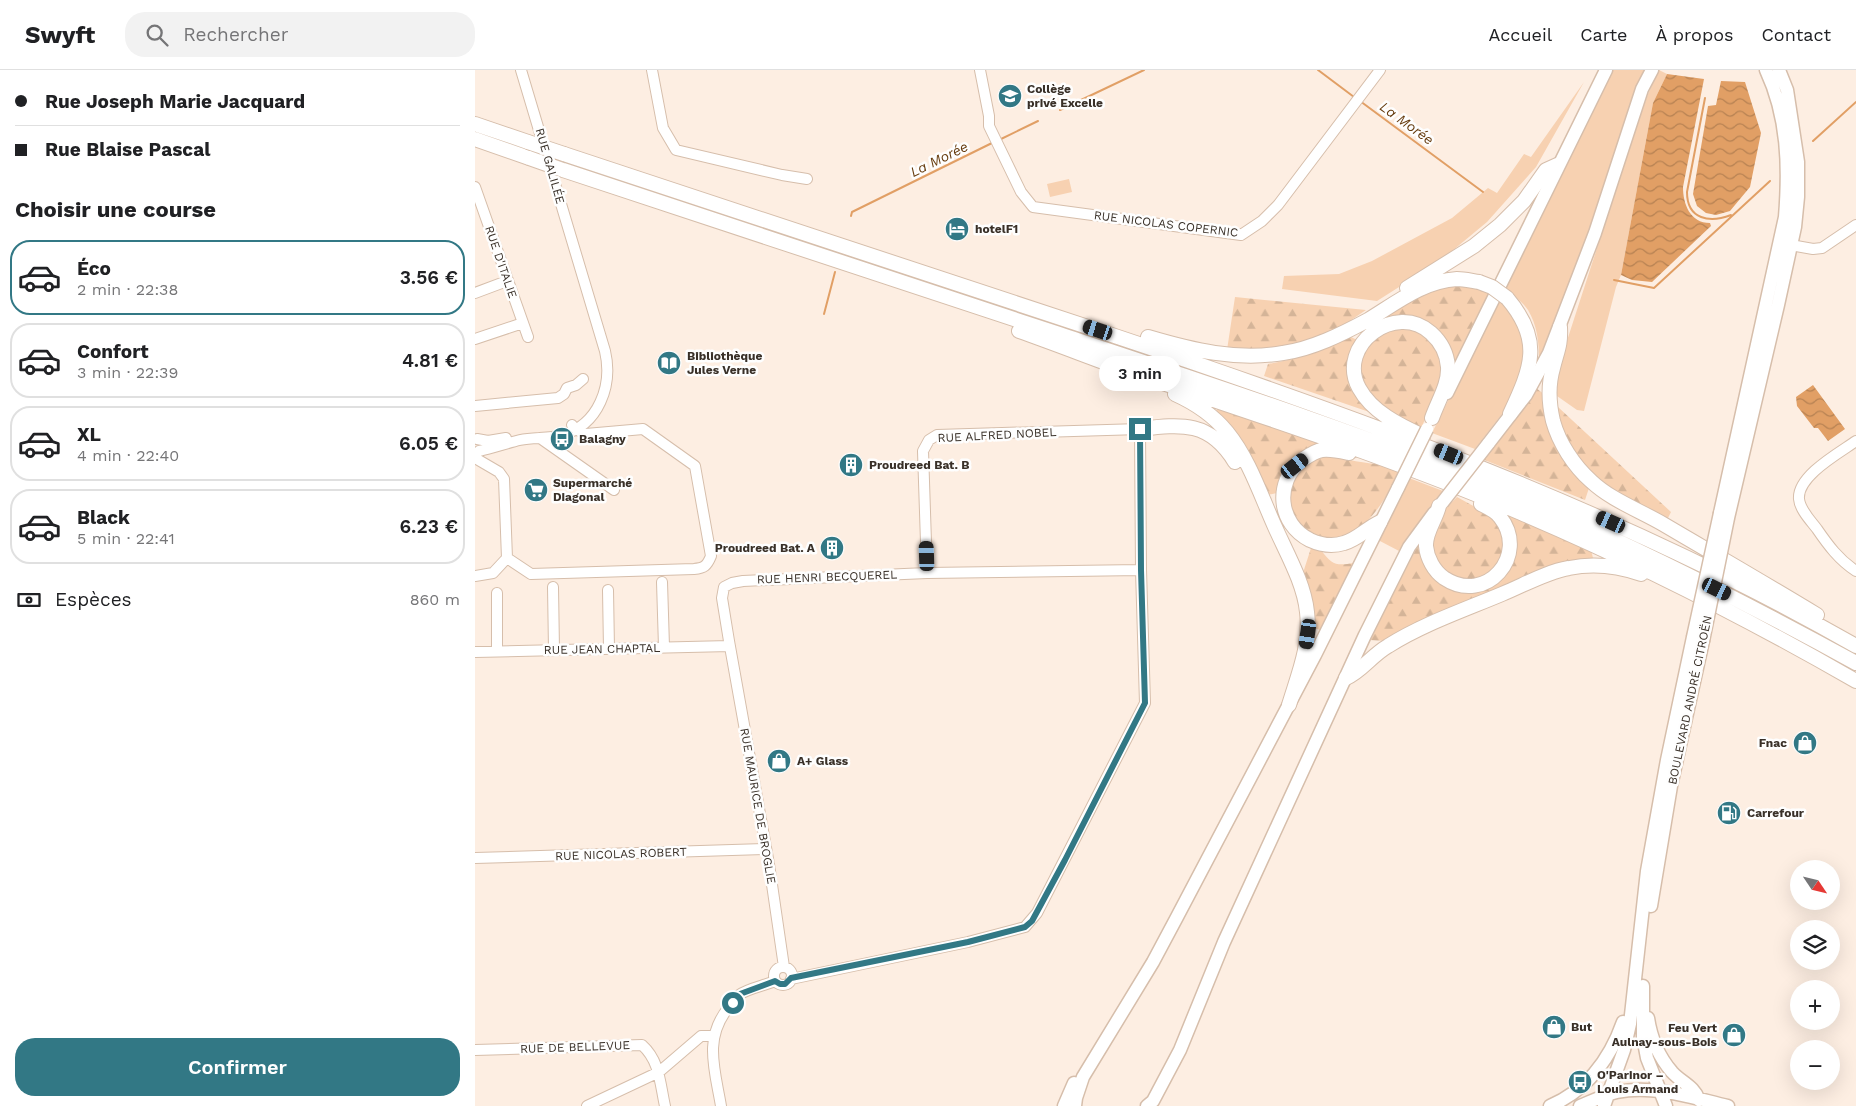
<!DOCTYPE html>
<html lang="fr">
<head>
<meta charset="utf-8">
<style>
  :root { --surface:#fff; --page:#f2f2f2; --text:#202124; --muted:#757577; --line:#e0e0e0; --accent:#327885 }
  body { margin:0; font-family:"Work Sans",sans-serif; background:var(--page); color:var(--text); height:100vh; display:flex; flex-direction:column; font-size:19px; white-space:nowrap }
  * { box-sizing:border-box; margin:0 }
  p { font-size:16px; color:var(--muted) }
  .icon { flex:none; width:28px; height:28px; fill:none; stroke:currentColor; stroke-width:2; stroke-linecap:round; stroke-linejoin:round }
  .map { position:relative; flex:1; overflow:hidden }
  .sheet { display:flex; flex-direction:column; background:var(--surface); width:475px }
  .sheet>* { flex:none }
  .guide { display:grid; align-content:center; height:110px; padding:0 15px; background:var(--surface) }
  .needle { width:32px; rotate:125deg }
  .tools { position:absolute; left:1315px; top:790px; display:grid; gap:10px }
  .tools a { display:grid; place-items:center; width:50px; height:50px; border-radius:50%; background:var(--surface); box-shadow:0 5px 20px #0002; font-size:25px }
  .end { position:absolute; width:22px; height:22px; margin:-11px; border:6px solid #327885; background:#fff; box-shadow:0 0 0 2px #fff }
  .from { border-radius:50% }
  .bubble { position:absolute; height:35px; border-radius:18px; background:var(--surface); box-shadow:0 5px 20px #0002; font-size:16px; font-weight:600; line-height:35px; text-align:center }
  .car { position:absolute; width:15px; height:30px; margin:-15px -8px; border-radius:6px; box-shadow:0 0 4px 1px #0007; background:linear-gradient(#222 24%,#8ab4d8 0 40%,#222 0 76%,#8ab4d8 0 86%,#222 0) }
  .guide b { display:flex; align-items:center; gap:18px; height:48px; font-size:19px }
  .guide b+b { border-top:1px solid var(--line) }
  .guide i { width:12px; height:12px; background:var(--text) }
  ul { padding:0; list-style:none }
  li { display:flex; align-items:center; gap:15px; height:75px; margin:0 10px 8px; padding:0 5px; border:2px solid var(--line); border-radius:20px }
  li div { flex:1 }
  li b { display:block; font-size:19px }
  li em { font-style:normal; font-weight:600 }
  li.active { border-color:var(--accent) }
  li>.icon { width:45px; height:45px; stroke-width:1.5 }
  h2 { padding:0 15px; font-size:22px; line-height:60px }
  .pay { display:flex; align-items:center; gap:12px; height:55px; padding:0 15px; font-size:19px }
  .pay p { margin-inline-start:auto }
  .primary-button { display:flex; gap:10px; margin-top:auto; padding:10px 15px }
  .primary-button a { flex:1; height:58px; border-radius:20px; background:var(--accent); color:#fff; font-size:20px; font-weight:600; line-height:58px; text-align:center }
  header { display:flex; align-items:center; gap:30px; box-sizing:border-box; height:70px; padding:0 25px; background:var(--surface); border-bottom:1px solid var(--line) }
  header strong { font-size:24px }
  nav { display:flex; gap:28px; margin-inline-start:auto; font-size:18px }
  .search { width:350px; height:45px; background:var(--page); display:flex; align-items:center; gap:12px; box-sizing:border-box; padding:0 18px; border-radius:20px; color:var(--muted); font-size:19px }
  main { display:flex; flex:1; min-height:0 }
  .map>svg:first-child { display:block }
  .green { fill:#f7d1b1 }
  .forest { fill:url(#forest-firs) }
  .water { fill:url(#water-waves) }
  .lines { fill:none; stroke-linecap:round; stroke-linejoin:round }
  .stream { stroke:#e19f65; stroke-width:2 }
  .minor-casing { stroke:#d6beab; stroke-width:12 }
  .major-casing { stroke:#d6beab; stroke-width:15 }
  .highway-casing { stroke:#d6beab; stroke-width:16 }
  .minor { stroke:#fff; stroke-width:10 }
  .major { stroke:#fff; stroke-width:12 }
  .highway { stroke:#fff; stroke-width:14 }
  .major-bridge-casing { stroke:#d6beab; stroke-width:15; stroke-linecap:butt }
  .highway-bridge-casing { stroke:#d6beab; stroke-width:16; stroke-linecap:butt }
  .major-bridge { stroke:#fff; stroke-width:12 }
  .highway-bridge { stroke:#fff; stroke-width:14 }
  .route { stroke:#327885; stroke-width:6 }
  .labels { text-anchor:middle; dominant-baseline:central; stroke-width:5; stroke-linejoin:round; paint-order:stroke }
  .poi-label { font-size:12px; font-weight:bold; fill:#393028; stroke:#fefefe; text-anchor:start }
  .street-label { font-size:12px; fill:#393028; stroke:#fefefe }
  .water-label { font-size:14px; font-style:italic; fill:#653a0c; stroke:#fefefe }
</style>
</head>
<body>
<header>
<strong>Swyft</strong>
<div class="search"><svg class="icon" aria-label="search" viewBox="0 0 24 24"><circle cx="10" cy="10" r="6"/><path d="M15 15l6 6"/></svg>Rechercher</div>
<nav><a>Accueil</a><a>Carte</a><a>À propos</a><a>Contact</a></nav>
</header>
<main>
<section class="sheet">
<div class="guide">
<b><i class="from"></i>Rue Joseph Marie Jacquard</b>
<b><i></i>Rue Blaise Pascal</b>
</div>
<h2>Choisir une course</h2>
<ul>
<li class="active"><svg class="icon" aria-label="car" viewBox="0 0 24 24"><path d="M5 17H2v-5l4-1 3-4h7l3 4 3 1v5h-3M9 17h6M6 11h13"/><circle cx="7" cy="17" r="2"/><circle cx="17" cy="17" r="2"/></svg><div><b>Éco</b><p>2 min · 22:38</p></div><em>3.56 €</em></li>
<li><svg class="icon" aria-label="car" viewBox="0 0 24 24"><path d="M5 17H2v-5l4-1 3-4h7l3 4 3 1v5h-3M9 17h6M6 11h13"/><circle cx="7" cy="17" r="2"/><circle cx="17" cy="17" r="2"/></svg><div><b>Confort</b><p>3 min · 22:39</p></div><em>4.81 €</em></li>
<li><svg class="icon" aria-label="car" viewBox="0 0 24 24"><path d="M5 17H2v-5l4-1 3-4h7l3 4 3 1v5h-3M9 17h6M6 11h13"/><circle cx="7" cy="17" r="2"/><circle cx="17" cy="17" r="2"/></svg><div><b>XL</b><p>4 min · 22:40</p></div><em>6.05 €</em></li>
<li><svg class="icon" aria-label="car" viewBox="0 0 24 24"><path d="M5 17H2v-5l4-1 3-4h7l3 4 3 1v5h-3M9 17h6M6 11h13"/><circle cx="7" cy="17" r="2"/><circle cx="17" cy="17" r="2"/></svg><div><b>Black</b><p>5 min · 22:41</p></div><em>6.23 €</em></li>
</ul>
<div class="pay"><svg class="icon" aria-label="cash" viewBox="0 0 24 24"><path d="M3 7h18v10H3z"/><circle cx="12" cy="12" r="2"/></svg>Espèces<p>860 m</p></div>
<div class="primary-button"><a>Confirmer</a></div>
</section>
<div class="map">
<svg width="1381" height="1036" viewBox="0 0 1381 1036">
  <defs>
    <pattern id="forest-firs" width="22" height="20" patternUnits="userSpaceOnUse" patternTransform="scale(1.25)"><rect width="22" height="20" fill="#f7d1b1"/><path d="M5 1l3.5 6h-7zM16 11l3.5 6h-7z" fill="#d4b498"/></pattern>
    <pattern id="water-waves" width="16" height="10" patternUnits="userSpaceOnUse" patternTransform="scale(1.25)"><rect width="16" height="10" fill="#e19f65"/><path d="M0 5q4-4 8 0t8 0" fill="none" stroke="#b78253"/></pattern>
  </defs>
  <rect width="100%" height="100%" fill="#fdeee2"/>
  <path class="green" d="M1135,0H1172L1067,290L1064,289C1064,272 1062,255 1053,240C1047,231 1035,223 1027,215Z
    M1184,0L1192,4L1178,33L1146,205L1141,217L1109,341L1102,340L1082,326L1081,310L1088,283L1160,61L1173,24Z
    M1109,12L1061,97L1012,152L965,191L902,231L807,219L809,206L864,204L897,191L977,148L1013,118L1022,123L1049,84L1056,87Z
    M594,109L597,122L575,127L572,114Z
    M1023,230L1029,235L1050,262L1053,283L1037,331L1000,379L957,363Z
    M934,408L968,421L926,482L903,470Z"/>
  <path class="forest" d="M981,214L1003,216L1016,223L977,302L975,282L923,248L909,246C932,232 954,219 981,214Z
    M760,227L891,240L857,263L809,278L752,280Z
    M924,258H937L962,275L968,299L963,323L946,358C939,356 932,353 925,350C901,337 874,305 893,278C902,266 910,261 924,258Z
    M876,267L884,271L874,296L906,346L789,306L793,294C823,289 849,280 876,267Z
    M1061,318L1070,325L1114,418L1110,430L1007,389Z
    M744,335L847,371L845,376L802,423L792,425L741,342Z
    M1083,337L1196,442L1192,450L1144,427L1101,388L1081,345Z
    M847,386C862,386 872,390 886,392C899,394 912,395 925,400C915,423 893,460 867,468C832,478 801,437 820,406C826,396 838,391 847,386Z
    M982,427L1022,449C1025,457 1028,465 1030,473C1034,493 1011,506 995,512L969,502L961,490L957,475L962,447Z
    M1029,442L1116,480L1118,488L1107,489L1081,496L912,571L895,570L943,475H947L979,518L1028,505Z
    M836,478L846,480C857,495 861,496 879,493L845,560L839,558L827,506Z"/>
  <path class="water" d="M1192,4L1229,9L1208,117C1208,134 1215,153 1235,153L1236,156L1177,212L1157,210L1146,205L1178,33Z
    M1246,11L1270,12L1286,63L1275,117L1255,141L1241,145L1231,143L1222,136L1218,124L1233,36L1241,35Z
    M1338,315L1370,359L1353,371L1343,358H1339L1322,336L1321,327Z"/>
  <g class="lines">
    <path class="stream" d="M843,0L879,27
      M1230,28L1212,122C1212,150 1235,153 1256,145
      M885,31L1008,122
      M585,40L669,0
      M524,70L563,51
      M1338,71L1381,32
      M376,146L377,142L517,73
      M1139,210L1179,218L1295,111
      M349,244L360,202"/>
    <g class="minor-casing">
      <path id="minor" d="M177,0L188,58L201,80L307,105L332,109
        M505,0L514,46V56L546,122L558,137L766,165L787,151L803,135L905,0
        M0,117L53,267
        M1310,174L1338,179L1347,178L1381,155
        M0,223L32,211
        M0,269L48,253
        M0,336L83,328L89,324L92,318L101,315L108,309
        M65,368L139,420
        M2,369L13,371L31,368
        M1381,371C1364,383 1322,406 1324,429C1325,440 1336,451 1342,459C1353,475 1364,490 1381,501
        M4,381C18,378 32,373 45,370C59,367 74,369 87,365C124,355 138,315 130,281L46,0
        M0,388L24,402L29,409L32,488
        M32,488L56,504L219,499C229,498 232,496 236,486L220,396L168,359L111,364L100,359L97,355
        M0,506L18,503L32,488
        M187,512L189,577
        M78,517L79,580
        M133,520L134,579
        M22,523V581
        M0,582L255,576
        M0,788L291,779
        M309,897L294,794L254,571L247,528L249,517L257,513L268,511L452,503L666,500
        M299 906a9 9 0 1 1 18 0a9 9 0 1 1-18 0Z
        M316,909L493,872L550,857L562,843L670,633L666,500L665,359L462,365L454,370L448,381L452,503
        M0,980L167,975C185,991 185,1014 190,1036
        M112,1036L184,1002L226,966H238
        M246,1036C240,1000 228,968 254,937C257,933 260,928 264,925C271,919 291,915 300,911"/>
    </g>
    <g class="major-casing">
      <path id="major" d="M972,323L1131,0
        M1013,374L1051,325L1074,283L1120,163L1167,19L1177,0
        M1245,443L1310,147C1314,97 1313,47 1291,0
        M1253,448L1303,235L1320,157L1323,127V92L1312,20L1304,0
        M1176,836L1196,716L1228,571
        M1168,916V967L1172,988L1191,1036
        M1173,948C1176,968 1184,987 1197,1002C1207,1013 1219,1016 1224,1030
        M589,1036L599,1013
        M600,1036L601,1028L608,1007L678,892L702,847L840,585L923,418
        M672,1036L678,1031L705,980L749,872L890,565L934,477L959,443
        M1075,1036C1112,1020 1135,989 1148,952
        M1105,1036C1117,1031 1129,1025 1142,1022C1178,1014 1218,1028 1253,1036
        M1129,1036L1149,980L1155,954L1172,801L1192,690L1218,567"/>
    </g>
    <g class="highway-casing">
      <path id="highway" d="M0,54L53,72
        M0,69L54,88
        M89,84C269,144 450,202 631,263C889,349 1145,441 1381,576
        M88,100C254,155 419,210 584,264C741,316 897,367 1050,430C1163,477 1273,534 1381,593
        M932,218L999,176L1025,155L1049,131L1071,100L1082,95
        M1032,228C1068,270 1057,297 1035,344
        M1085,257C1086,276 1082,281 1078,298C1073,315 1074,334 1078,351C1084,373 1099,396 1116,411C1136,430 1164,440 1188,454C1239,484 1291,514 1342,545
        M544,261C584,275 624,291 664,305C793,348 921,390 1046,443C1161,492 1273,549 1381,611
        M673,267C717,280 762,291 808,283C837,279 867,264 893,250C921,233 948,211 982,209C989,209 997,211 1004,212
        M700,324C720,333 738,345 752,362C774,389 786,426 800,457C812,484 829,513 832,542C836,575 823,605 814,635
        M665,359C707,354 735,351 760,392
        M948,366C924,355 897,342 884,318C861,275 921,231 956,263C966,272 972,283 973,297C974,314 963,331 957,348
        M874,383C865,381 857,379 847,380C840,381 833,386 827,390C799,412 803,454 835,470C846,475 857,477 869,473C883,469 892,458 905,452
        M964,436C961,449 950,463 951,476C952,488 959,501 969,508C1011,536 1055,485 1025,447C1021,441 1012,437 1006,434
        M871,608C887,601 897,585 913,576C948,554 989,540 1027,524C1049,515 1071,502 1094,498C1119,493 1143,496 1166,504"/>
    </g>
    <use href="#minor" class="minor"/>
    <use href="#major" class="major"/>
    <use href="#highway" class="highway"/>
    <g class="major-bridge-casing">
      <path id="major-bridge" d="M923,418L952,359
        M967,433L1013,374
        M1218,567L1245,443
        M1228,571L1253,448"/>
    </g>
    <g class="highway-bridge-casing">
      <path id="highway-bridge" d="M53,72L89,84
        M54,88L88,100
        M1004,212L1017,217L1032,228"/>
    </g>
    <use href="#major-bridge" class="major-bridge"/>
    <use href="#highway-bridge" class="highway-bridge"/>
  </g>
  <g class="lines">
    <path class="route" d="M258,933L265,924L300,911L305,914H310L316,908L493,872L550,857L557,851L590,790L670,633L666,500L665,359"/>
  </g>
  <defs>
    <g id="school-disc" transform="scale(1.25)"><circle r="9.5" fill="#327885" stroke="#fefefe"/><path d="M0-5L7-2L0 1L-7-2ZM-4 1L0 2.5L4 1V4Q0 6-4 4Z" fill="#fff"/></g>
    <g id="hotel-disc" transform="scale(1.25)"><circle r="9.5" fill="#327885" stroke="#fefefe"/><path d="M-6-4.5h1.5V1H6V5H4.5V3h-9V5H-6ZM-4 0a1.8 1.8 0 1 1 3.6 0ZM.5 0V-2.5h3Q6-2.5 6 0Z" fill="#fff"/></g>
    <g id="library-disc" transform="scale(1.25)"><circle r="9.5" fill="#327885" stroke="#fefefe"/><path d="M-6-4Q-3-5.5-.7-3.5V5Q-3 3-6 4ZM6-4Q3-5.5 .7-3.5V5Q3 3 6 4Z" fill="#fff"/></g>
    <g id="bus-disc" transform="scale(1.25)"><circle r="9.5" fill="#327885" stroke="#fefefe"/><path d="M-5-6H5V4H4V6H2V4H-2V6H-4V4H-5ZM-3.5-4V0h7V-4ZM-3.5 1.2v1.5H-2V1.2ZM2 1.2v1.5H3.5V1.2Z" fill="#fff"/></g>
    <g id="building-disc" transform="scale(1.25)"><circle r="9.5" fill="#327885" stroke="#fefefe"/><path d="M-4-6H4V6H1V3H-1V6H-4ZM-2.5-4.3h1.7v1.8h-1.7ZM.8-4.3h1.7v1.8H.8ZM-2.5-1h1.7V.8h-1.7ZM.8-1h1.7V.8H.8Z" fill="#fff"/></g>
    <g id="supermarket-disc" transform="scale(1.25)"><circle r="9.5" fill="#327885" stroke="#fefefe"/><path d="M-6-5.5h2.5l.6 2H6L4.5 2H-2.5L-4.4-4H-6ZM-1.5 3.2a1.3 1.3 0 1 0 .1 0ZM3 3.2a1.3 1.3 0 1 0 .1 0Z" fill="#fff"/></g>
    <g id="shop-disc" transform="scale(1.25)"><circle r="9.5" fill="#327885" stroke="#fefefe"/><path d="M-5-2.5h2.3a2.7 3.5 0 0 1 5.4 0H5L5.5 6h-11ZM-1.5-2.5h3a1.5 2.3 0 0 0-3 0Z" fill="#fff"/></g>
    <g id="fuel-disc" transform="scale(1.25)"><circle r="9.5" fill="#327885" stroke="#fefefe"/><path d="M-5.5-6h7V0h2V4h1.3V-2.5L3-4.5l.8-.8L6-3V5H2.5V1h-1V6h-7ZM-4.2-4.7v3.2H.2V-4.7Z" fill="#fff"/></g>
  </defs>
  <g fill-rule="evenodd">
    <use href="#school-disc" x="535" y="26"/>
    <use href="#hotel-disc" x="482" y="159"/>
    <use href="#library-disc" x="194" y="293"/>
    <use href="#bus-disc" x="87" y="369"/>
    <use href="#building-disc" x="376" y="395"/>
    <use href="#supermarket-disc" x="61" y="420"/>
    <use href="#building-disc" x="357" y="478"/>
    <use href="#shop-disc" x="1330" y="673"/>
    <use href="#shop-disc" x="304" y="691"/>
    <use href="#fuel-disc" x="1254" y="743"/>
    <use href="#shop-disc" x="1079" y="957"/>
    <use href="#shop-disc" x="1259" y="965"/>
    <use href="#bus-disc" x="1105" y="1012"/>
  </g>
  <g class="labels">
    <g class="poi-label">
      <text x="552" y="19">Collège<tspan x="552" dy="14">privé Excelle</tspan></text>
      <text x="500" y="159">hotelF1</text>
      <text x="212" y="286">Bibliothèque<tspan x="212" dy="14">Jules Verne</tspan></text>
      <text x="104" y="369">Balagny</text>
      <text x="394" y="395">Proudreed Bat. B</text>
      <text x="78" y="413">Supermarché<tspan x="78" dy="14">Diagonal</tspan></text>
      <text x="340" y="478" text-anchor="end">Proudreed Bat. A</text>
      <text x="1312" y="673" text-anchor="end">Fnac</text>
      <text x="322" y="691">A+ Glass</text>
      <text x="1272" y="743">Carrefour</text>
      <text x="1096" y="957">But</text>
      <text x="1242" y="958" text-anchor="end">Feu Vert<tspan x="1242" dy="14">Aulnay-sous-Bois</tspan></text>
      <text x="1122" y="1005">O'Parinor –<tspan x="1122" dy="14">Louis Armand</tspan></text>
    </g>
    <g class="street-label">
      <text transform="translate(75 96) rotate(74)">RUE GALILÉE</text>
      <text transform="translate(691 154) rotate(7)">RUE NICOLAS COPERNIC</text>
      <text transform="translate(26 192) rotate(71)">RUE D'ITALIE</text>
      <text transform="translate(522 365) rotate(-3)">RUE ALFRED NOBEL</text>
      <text transform="translate(352 507) rotate(-2)">RUE HENRI BECQUEREL</text>
      <text transform="translate(127 579) rotate(-1)">RUE JEAN CHAPTAL</text>
      <text transform="translate(1215 630) rotate(-78)">BOULEVARD ANDRÉ CITROËN</text>
      <text transform="translate(283 736) rotate(80)">RUE MAURICE DE BROGLIE</text>
      <text transform="translate(146 784) rotate(-2)">RUE NICOLAS ROBERT</text>
      <text transform="translate(100 977) rotate(-2)">RUE DE BELLEVUE</text>
    </g>
    <g class="water-label">
      <text transform="translate(932 53) rotate(36)">La Morée</text>
      <text transform="translate(464 89) rotate(-26)">La Morée</text>
    </g>
  </g>
</svg>
<div class="tools">
<a><svg class="needle" viewBox="-14 -14 28 28"><path d="M0-13l5 13h-10z" fill="#e53935"/><path d="M0 13l5-13h-10z" fill="#757577"/></svg></a>
<a><svg class="icon" aria-label="layers" viewBox="0 0 24 24"><path d="M12 4l9 5-9 5-9-5zM3 14l9 5 9-5"/></svg></a>
<a>+</a>
<a>−</a>
</div>
<i class="end from" style="left:258px;top:933px"></i>
<i class="end" style="left:665px;top:359px"></i>
<div class="bubble" style="left:624px;top:286px;width:82px">3 min</div>
<i class="car" style="left:623px;top:260px;rotate:288deg"></i>
<i class="car" style="left:974px;top:384px;rotate:292deg"></i>
<i class="car" style="left:820px;top:396px;rotate:52deg"></i>
<i class="car" style="left:1136px;top:452px;rotate:294deg"></i>
<i class="car" style="left:452px;top:486px;rotate:358deg"></i>
<i class="car" style="left:1242px;top:519px;rotate:116deg"></i>
<i class="car" style="left:833px;top:564px;rotate:188deg"></i>
</div>
</main>
</body>
</html>
